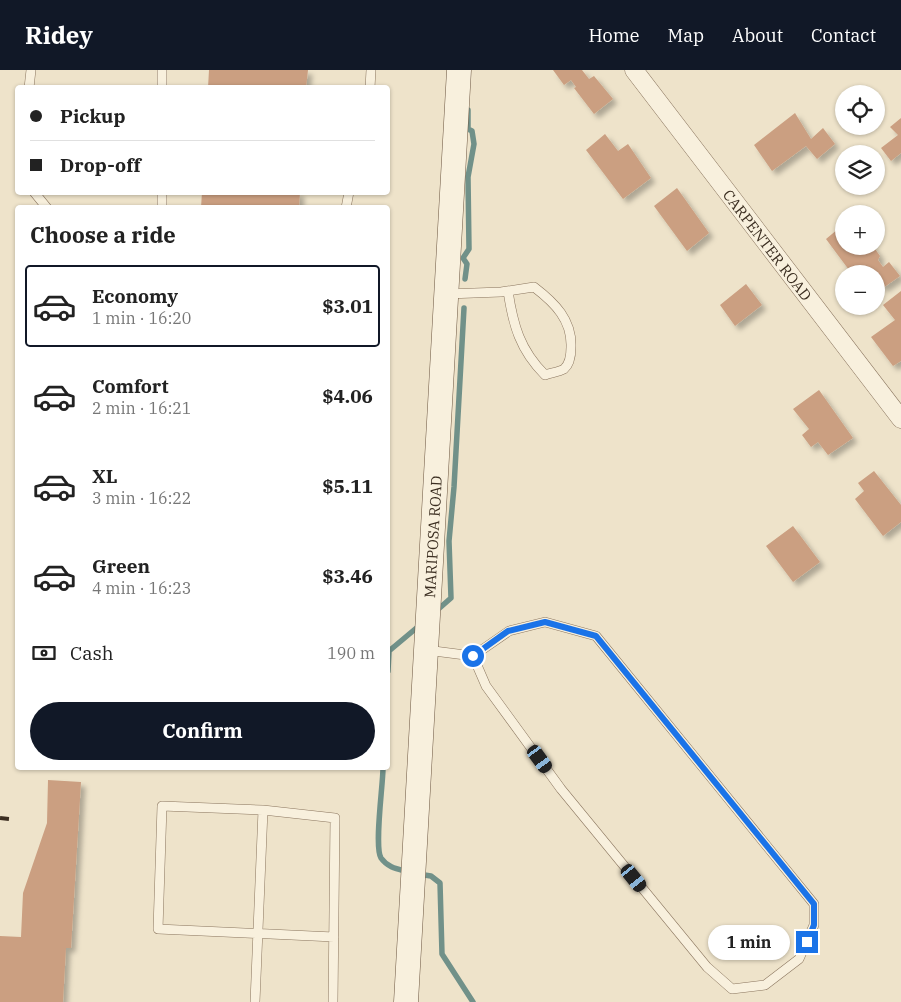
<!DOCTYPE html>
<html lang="en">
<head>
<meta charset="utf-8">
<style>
  :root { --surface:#fff; --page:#f6f6f6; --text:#222; --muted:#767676; --line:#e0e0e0; --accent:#111827 }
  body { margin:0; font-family:"IBM Plex Serif",serif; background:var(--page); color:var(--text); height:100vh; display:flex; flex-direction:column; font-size:19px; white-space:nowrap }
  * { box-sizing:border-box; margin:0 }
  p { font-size:16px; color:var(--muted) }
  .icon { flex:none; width:28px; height:28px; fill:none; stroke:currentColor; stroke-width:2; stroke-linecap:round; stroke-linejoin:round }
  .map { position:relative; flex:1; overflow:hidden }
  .details { position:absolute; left:15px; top:135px; width:375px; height:565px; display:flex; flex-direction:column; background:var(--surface); border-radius:5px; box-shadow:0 1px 4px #0004 }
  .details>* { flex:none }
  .guide { position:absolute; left:15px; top:15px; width:375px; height:110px; border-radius:5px; box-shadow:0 1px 4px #0004; display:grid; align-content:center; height:110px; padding:0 15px; background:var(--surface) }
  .tools { position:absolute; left:835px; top:15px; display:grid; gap:10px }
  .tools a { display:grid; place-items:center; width:50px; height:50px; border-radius:50%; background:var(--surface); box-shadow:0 1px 4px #0004; font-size:25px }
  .end { position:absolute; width:22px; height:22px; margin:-11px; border:6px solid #1a73e8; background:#fff; box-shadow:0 0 0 2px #fff }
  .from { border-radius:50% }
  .bubble { position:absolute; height:35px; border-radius:18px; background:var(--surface); box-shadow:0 1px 4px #0004; font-size:16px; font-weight:700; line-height:35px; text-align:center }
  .car { position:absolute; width:15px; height:30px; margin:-15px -8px; border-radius:6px; box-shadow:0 0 4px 1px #0007; background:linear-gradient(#222 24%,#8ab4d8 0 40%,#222 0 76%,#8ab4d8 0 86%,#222 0) }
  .guide b { display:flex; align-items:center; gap:18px; height:48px; font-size:19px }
  .guide b+b { border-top:1px solid var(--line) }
  .guide i { width:12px; height:12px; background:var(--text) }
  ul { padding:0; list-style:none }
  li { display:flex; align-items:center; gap:15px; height:82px; margin:0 10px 8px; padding:0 5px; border:2px solid transparent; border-radius:5px }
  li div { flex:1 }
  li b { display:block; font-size:19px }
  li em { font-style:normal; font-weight:700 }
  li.active { border-color:var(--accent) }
  li>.icon { width:45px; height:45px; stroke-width:1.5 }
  h2 { padding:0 15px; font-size:22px; line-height:60px }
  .pay { display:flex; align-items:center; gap:12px; height:55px; padding:0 15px; font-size:19px }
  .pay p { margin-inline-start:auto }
  .cta { display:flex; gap:10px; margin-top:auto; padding:10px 15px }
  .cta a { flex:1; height:58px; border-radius:30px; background:var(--accent); color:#fff; font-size:20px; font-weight:700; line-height:58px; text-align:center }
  header { display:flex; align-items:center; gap:30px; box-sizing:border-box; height:70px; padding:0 25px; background:var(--accent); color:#fff }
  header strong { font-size:24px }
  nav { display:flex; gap:28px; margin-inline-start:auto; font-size:18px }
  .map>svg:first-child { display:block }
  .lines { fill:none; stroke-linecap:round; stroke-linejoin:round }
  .stream { stroke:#719189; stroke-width:5.5 }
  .building { fill:#cb9f81; filter:url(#shadow) }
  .service-casing { stroke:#8a755e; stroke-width:10 }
  .minor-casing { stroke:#8a755e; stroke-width:19 }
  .secondary-casing { stroke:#6c5641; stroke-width:25 }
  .service { stroke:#f8f0dd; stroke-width:9 }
  .minor { stroke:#f8f0dd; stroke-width:18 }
  .secondary { stroke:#f8f0dd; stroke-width:24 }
  .rail { stroke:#3b2e21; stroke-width:4; stroke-dasharray:9 9; stroke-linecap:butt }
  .route { stroke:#1a73e8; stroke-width:6 }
  .labels { text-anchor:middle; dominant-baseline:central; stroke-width:4; stroke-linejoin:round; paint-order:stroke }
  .street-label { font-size:15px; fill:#3b2e21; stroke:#f5edd9 }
</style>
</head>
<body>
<header>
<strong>Ridey</strong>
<nav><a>Home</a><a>Map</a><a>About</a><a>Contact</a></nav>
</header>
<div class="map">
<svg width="901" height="932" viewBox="0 0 901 932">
  <defs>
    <filter id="shadow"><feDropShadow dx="4.5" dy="4.5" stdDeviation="2.5" flood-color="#0004"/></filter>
  </defs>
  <rect width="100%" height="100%" fill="#eee3ca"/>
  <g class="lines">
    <path class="stream" d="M465,209L467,194L463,188L469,179L468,107L474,74L472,61L468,59V40
      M435,542L451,528L449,471L454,417L464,238
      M388,601L389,581L420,555
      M383,698C383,715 374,777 381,788C388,798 398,799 409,802
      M418,804L431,806L440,813L442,884L473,932"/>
  </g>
  <path class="building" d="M209,0H308L306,18H208Z
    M553,0H582L589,9L594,6L613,29L594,44L574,18L576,17L571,10L564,15Z
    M795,43L811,69L823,58L835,74L817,89L806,76L772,101L754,75Z
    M901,48V83L891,91L881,78L898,65L890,57Z
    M605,64L618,81L628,74L651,108L623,129L586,80Z
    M677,118L709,163L687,181L654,136Z
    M202,122H300L299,138H201Z
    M844,154V176H873L880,186L878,190L883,197L889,192L900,206L883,218L876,208V204H873L868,197L859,204H852L826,169Z
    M746,214L762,235L735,256L720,235Z
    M901,221V291L893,296L871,267L895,250L883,235Z
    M819,320L853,368L828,385L818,372L811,377L802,365L809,359L793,339Z
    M874,401L901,435V452L883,466L855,429L864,421L858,413Z
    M793,456L820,492L793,512L766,476Z
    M48,710L81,712L71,878H66L63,932H0V866L21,867L23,823L47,753Z"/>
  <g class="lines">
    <g class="service-casing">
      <path id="service" d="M162,0V18
        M29,18L31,0
        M370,18L371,0
        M34,122L47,138
        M162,138V122
        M346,138L349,122
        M447,224L501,222L534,217C555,233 572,250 571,277C571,285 570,294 564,299C559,302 550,303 545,305C520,280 513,255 508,221
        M426,580L473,586L509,561L545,552L596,566L814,834V855L799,889L765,915L732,919L707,897L561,719L486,616L473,586
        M263,740L162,736L158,859L334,867
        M255,932L263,740L335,748L333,932"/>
    </g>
    <g class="minor-casing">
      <g id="minor">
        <path id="s1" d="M634,0L901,349"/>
      </g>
    </g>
    <g class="secondary-casing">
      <g id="secondary">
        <path id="s2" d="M406,932L459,0"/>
      </g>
    </g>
    <use href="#service" class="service"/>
    <use href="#minor" class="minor"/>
    <use href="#secondary" class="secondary"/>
    <path class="rail" d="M0,748L10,749"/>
  </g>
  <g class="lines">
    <path class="route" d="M473,586L508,561L545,552L596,566L814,834V855L807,872"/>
  </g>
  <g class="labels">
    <g class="street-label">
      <text stroke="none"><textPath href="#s1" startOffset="220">CARPENTER ROAD</textPath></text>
      <text stroke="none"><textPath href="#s2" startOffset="466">MARIPOSA ROAD</textPath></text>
    </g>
  </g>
</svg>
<div class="tools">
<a><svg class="icon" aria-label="locate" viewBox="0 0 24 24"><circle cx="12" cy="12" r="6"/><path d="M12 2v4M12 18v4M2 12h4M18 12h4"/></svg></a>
<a><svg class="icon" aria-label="layers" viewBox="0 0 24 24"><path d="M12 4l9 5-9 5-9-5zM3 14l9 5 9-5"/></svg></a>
<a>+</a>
<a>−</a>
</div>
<i class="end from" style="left:473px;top:586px"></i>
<i class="end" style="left:807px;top:872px"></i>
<div class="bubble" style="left:708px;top:855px;width:82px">1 min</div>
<i class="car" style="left:540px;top:689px;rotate:144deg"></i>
<i class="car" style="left:634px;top:808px;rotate:141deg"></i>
<div class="guide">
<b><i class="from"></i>Pickup</b>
<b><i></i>Drop-off</b>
</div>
<section class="details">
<h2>Choose a ride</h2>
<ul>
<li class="active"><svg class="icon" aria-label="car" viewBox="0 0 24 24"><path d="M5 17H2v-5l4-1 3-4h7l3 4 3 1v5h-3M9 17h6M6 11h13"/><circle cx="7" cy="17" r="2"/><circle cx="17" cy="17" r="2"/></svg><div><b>Economy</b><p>1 min · 16:20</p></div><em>$3.01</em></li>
<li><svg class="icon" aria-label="car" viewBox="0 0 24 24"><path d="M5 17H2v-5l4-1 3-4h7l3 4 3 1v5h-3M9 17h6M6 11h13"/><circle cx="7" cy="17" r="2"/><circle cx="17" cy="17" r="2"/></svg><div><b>Comfort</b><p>2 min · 16:21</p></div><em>$4.06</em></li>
<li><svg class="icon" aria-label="car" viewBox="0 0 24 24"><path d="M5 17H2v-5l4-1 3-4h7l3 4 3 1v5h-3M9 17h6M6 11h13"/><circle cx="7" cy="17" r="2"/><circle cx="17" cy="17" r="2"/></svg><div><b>XL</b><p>3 min · 16:22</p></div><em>$5.11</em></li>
<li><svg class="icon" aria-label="car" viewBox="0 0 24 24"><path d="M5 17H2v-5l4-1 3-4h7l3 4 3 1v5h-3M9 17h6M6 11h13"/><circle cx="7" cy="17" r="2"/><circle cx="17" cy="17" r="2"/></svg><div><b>Green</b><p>4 min · 16:23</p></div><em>$3.46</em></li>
</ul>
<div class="pay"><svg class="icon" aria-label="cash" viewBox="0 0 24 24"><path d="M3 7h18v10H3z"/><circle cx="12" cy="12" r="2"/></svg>Cash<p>190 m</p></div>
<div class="cta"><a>Confirm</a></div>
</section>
</div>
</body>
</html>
